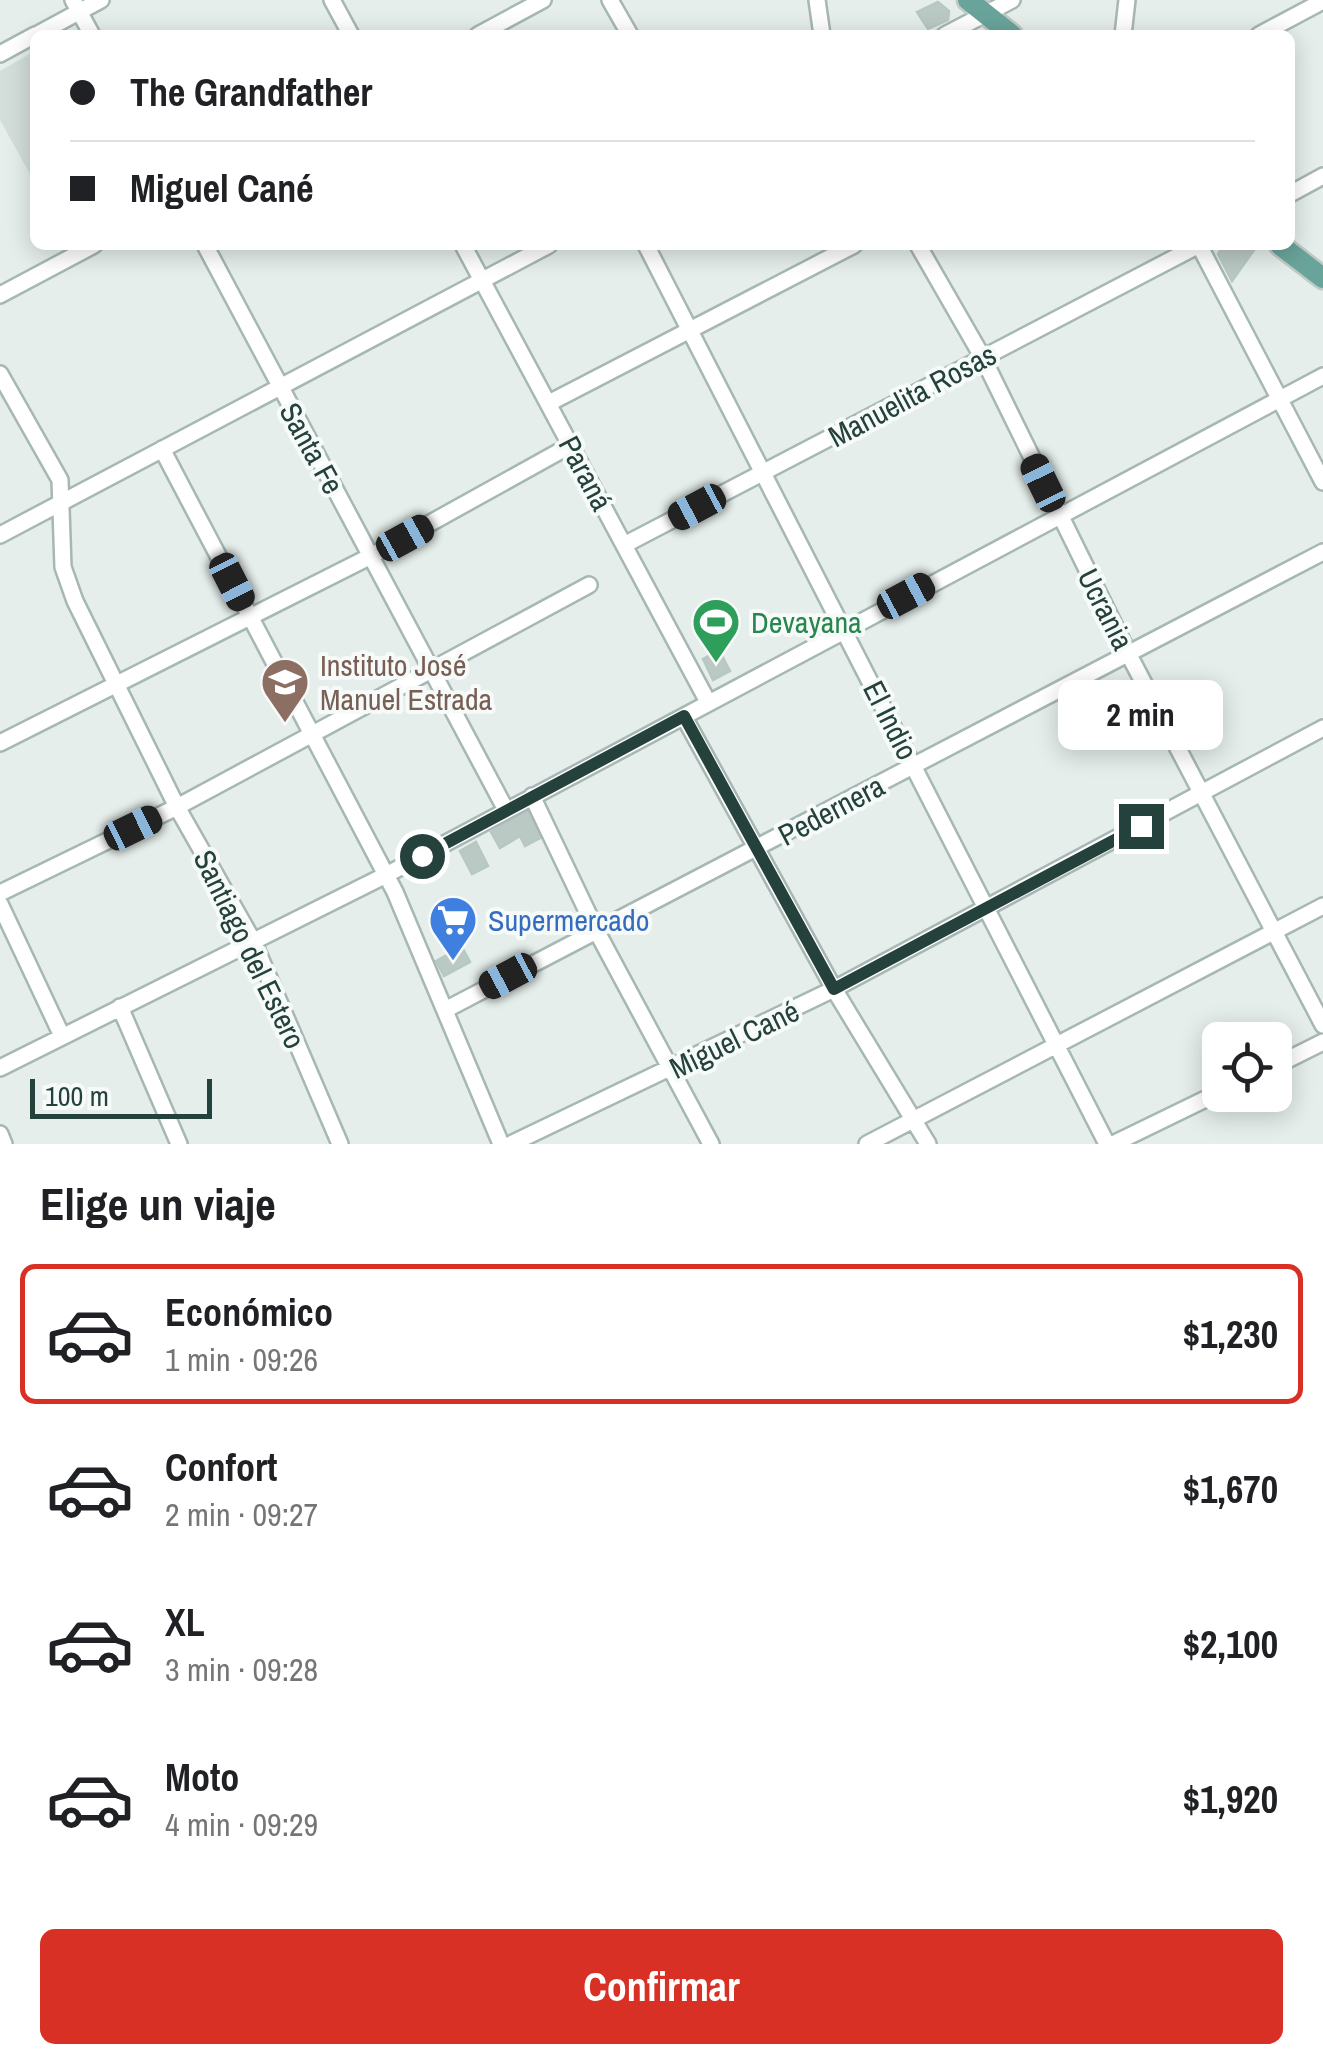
<!DOCTYPE html>
<html lang="es">
<head>
<meta charset="utf-8">
<style>
  :root { --surface:#fff; --page:#f6f6f6; --text:#202124; --muted:#757577; --line:#e0e0e0; --accent:#d93025 }
  body { margin:0; font-family:"Archivo Narrow",sans-serif; background:var(--page); color:var(--text); height:100vh; display:flex; flex-direction:column; font-size:38px; white-space:nowrap }
  * { box-sizing:border-box; margin:0 }
  p { font-size:32px; color:var(--muted) }
  .icon { flex:none; width:55px; height:55px; fill:none; stroke:currentColor; stroke-width:2; stroke-linecap:round; stroke-linejoin:round }
  .map { position:relative; height:1144px; overflow:hidden }
  .sheet { display:flex; flex-direction:column; background:var(--surface); flex:1 }
  .sheet>* { flex:none }
  .top-card { position:absolute; left:30px; top:30px; width:1265px; height:220px; border-radius:15px; box-shadow:0 5px 25px #0003; display:grid; align-content:center; height:220px; padding:0 40px; background:var(--surface) }
  .buttons { position:absolute; left:1202px; top:1022px; display:grid; gap:20px }
  .buttons a { display:grid; place-items:center; width:90px; height:90px; border-radius:15px; background:var(--surface); box-shadow:0 5px 25px #0003; font-size:50px }
  .scale { position:absolute; left:30px; bottom:25px; width:182px; box-sizing:border-box; padding-left:10px; border:5px solid #24413b; border-top:0; font-size:28px; line-height:35px; white-space:nowrap; color:#24413b; -webkit-text-stroke:8px #f6faf8; paint-order:stroke }
  .end { position:absolute; width:45px; height:45px; margin:-22px; border:12px solid #24413b; background:#fff; box-shadow:0 0 0 5px #fff }
  .from { border-radius:50% }
  .bubble { position:absolute; height:70px; border-radius:15px; background:var(--surface); box-shadow:0 5px 25px #0003; font-size:32px; font-weight:700; line-height:70px; text-align:center }
  .car { position:absolute; width:30px; height:60px; margin:-30px -15px; border-radius:12px; box-shadow:0 0 8px 2px #0007; background:linear-gradient(#222 24%,#8ab4d8 0 40%,#222 0 76%,#8ab4d8 0 86%,#222 0) }
  .top-card b { display:flex; align-items:center; gap:35px; height:95px; font-size:38px }
  .top-card b+b { border-top:2px solid var(--line) }
  .top-card i { width:25px; height:25px; background:var(--text) }
  ul { padding:0; list-style:none }
  li { display:flex; align-items:center; gap:30px; height:140px; margin:0 20px 15px; padding:0 20px; border:5px solid transparent; border-radius:15px }
  li div { flex:1 }
  li b { display:block; font-size:38px }
  li em { font-style:normal; font-weight:700 }
  li.active { border-color:var(--accent) }
  li>.icon { width:90px; height:90px; stroke-width:1.5 }
  h2 { padding:0 40px; font-size:45px; line-height:120px }
  .action { display:flex; gap:20px; margin-top:auto; padding:20px 40px }
  .action a { flex:1; height:115px; border-radius:15px; background:var(--accent); color:#fff; font-size:40px; font-weight:700; line-height:115px; text-align:center }
  .map>svg:first-child { display:block }
  .built { fill:#d3deda }
  .building { fill:#bac9c4; stroke:#b7c8c3; stroke-width:2.5 }
  .lines { fill:none; stroke-linecap:round; stroke-linejoin:round }
  .minor-casing { stroke:#a7b7b3; stroke-width:20 }
  .major-casing { stroke:#c2cac8; stroke-width:25 }
  .minor { stroke:#fff; stroke-width:15 }
  .major { stroke:#69a49a; stroke-width:20 }
  .route { stroke:#24413b; stroke-width:12 }
  .labels { text-anchor:middle; dominant-baseline:central; stroke-width:8; stroke-linejoin:round; paint-order:stroke }
  .street-label { font-size:30px; fill:#24413b; stroke:#f6faf8 }
  .leisure-label { font-size:30px; fill:#27864d; stroke:#f6faf8; text-anchor:start }
  .education-label { font-size:30px; fill:#785e54; stroke:#f6faf8; text-anchor:start }
  .shop-label { font-size:30px; fill:#366cbe; stroke:#f6faf8; text-anchor:start }
</style>
</head>
<body>
<div class="map">
<svg width="1323" height="1144" viewBox="0 0 1323 1144">
  <rect width="100%" height="100%" fill="#e5eeeb"/>
  <path class="built" d="M35,51V183L0,120V71Z"/>
  <path class="building" d="M938,2L949,11L948,20L928,29L917,12Z
    M1247,245L1254,250L1232,281L1218,254L1224,245Z
    M719,650L730,671L713,680L703,659Z
    M528,811L542,837L525,846L520,836L500,848L491,832Z
    M476,842L488,866L472,874L460,851Z
    M462,947L470,962L444,976L436,961Z"/>
  <g class="lines">
    <g class="minor-casing">
      <path id="minor" d="M73,0L92,35
        M332,0L351,35
        M610,0L630,35
        M817,0L822,35
        M36,35L101,0
        M478,35L543,0
        M945,35L1012,0
        M1123,35L1127,0
        M1259,35L1323,1
        M0,54L35,35
        M1290,194L1323,176
        M205,245L506,810
        M463,245L708,702
        M646,245L1107,1144
        M918,245L983,358L1129,655L1323,1025
        M1199,245L1323,482
        M0,295L94,245
        M0,374L60,480L63,567L75,601L177,807L253,941L340,1144
        M549,403L854,245
        M162,449L395,892L501,1144
        M0,535L549,245
        M624,545L1199,245
        M684,717L834,989L928,1144
        M0,743L371,556L571,445
        M532,796L596,930L711,1144
        M0,893L177,807L589,585
        M0,904L62,1036
        M120,1007L179,1144
        M445,1010L1323,552
        M1275,1066L1323,1042
        M0,1068L386,875L1323,376
        M0,1134L4,1144
        M511,1144L834,989L1323,728
        M867,1144L1323,906
        M1113,1144L1220,1092"/>
    </g>
    <g class="major-casing">
      <path id="major" d="M968,0L1012,35
        M1280,245L1323,278"/>
    </g>
    <use href="#minor" class="minor"/>
    <use href="#major" class="major"/>
  </g>
  <g class="lines">
    <path class="route" d="M422,856L684,716L834,989L1141,826"/>
  </g>
  <defs>
    <g id="stadium-pin" transform="scale(2.5)"><path d="M0 17L-7.5 6A9.5 9.5 0 1 1 7.5 6Z" fill="#2e9e5b" stroke="#f6faf8"/><path d="M0-5a6.5 5 0 1 0 0 10a6.5 5 0 1 0 0-10ZM-3.5-1.8h7v3.6h-7Z" fill="#fff"/></g>
    <g id="school-pin" transform="scale(2.5)"><path d="M0 17L-7.5 6A9.5 9.5 0 1 1 7.5 6Z" fill="#8d6e63" stroke="#f6faf8"/><path d="M0-5L7-2L0 1L-7-2ZM-4 1L0 2.5L4 1V4Q0 6-4 4Z" fill="#fff"/></g>
    <g id="supermarket-pin" transform="scale(2.5)"><path d="M0 17L-7.5 6A9.5 9.5 0 1 1 7.5 6Z" fill="#3f7fe0" stroke="#f6faf8"/><path d="M-6-5.5h2.5l.6 2H6L4.5 2H-2.5L-4.4-4H-6ZM-1.5 3.2a1.3 1.3 0 1 0 .1 0ZM3 3.2a1.3 1.3 0 1 0 .1 0Z" fill="#fff"/></g>
  </defs>
  <g fill-rule="evenodd">
    <use href="#stadium-pin" x="716" y="622"/>
    <use href="#school-pin" x="285" y="682"/>
    <use href="#supermarket-pin" x="453" y="920"/>
  </g>
  <g class="labels">
    <g class="street-label">
      <text transform="translate(912 395) rotate(-28)">Manuelita Rosas</text>
      <text transform="translate(312 448) rotate(61)">Santa Fe</text>
      <text transform="translate(586 473) rotate(62)">Paraná</text>
      <text transform="translate(1106 609) rotate(63)">Ucrania</text>
      <text transform="translate(891 720) rotate(63)">El Indio</text>
      <text transform="translate(831 810) rotate(-28)">Pedernera</text>
      <text transform="translate(250 949) rotate(64)">Santiago del Estero</text>
      <text transform="translate(734 1039) rotate(-26)">Miguel Cané</text>
    </g>
    <g class="leisure-label">
      <text x="751" y="622">Devayana</text>
    </g>
    <g class="education-label">
      <text x="320" y="665">Instituto José<tspan x="320" dy="34">Manuel Estrada</tspan></text>
    </g>
    <g class="shop-label">
      <text x="488" y="920">Supermercado</text>
    </g>
  </g>
</svg>
<div class="buttons">
<a><svg class="icon" aria-label="locate" viewBox="0 0 24 24"><circle cx="12" cy="12" r="6"/><path d="M12 2v4M12 18v4M2 12h4M18 12h4"/></svg></a>
</div>
<div class="scale">100 m</div>
<i class="end from" style="left:422px;top:856px"></i>
<i class="end" style="left:1141px;top:826px"></i>
<div class="bubble" style="left:1058px;top:680px;width:165px">2 min</div>
<i class="car" style="left:1043px;top:483px;rotate:334deg"></i>
<i class="car" style="left:697px;top:507px;rotate:242deg"></i>
<i class="car" style="left:405px;top:538px;rotate:61deg"></i>
<i class="car" style="left:232px;top:582px;rotate:153deg"></i>
<i class="car" style="left:906px;top:596px;rotate:62deg"></i>
<i class="car" style="left:133px;top:828px;rotate:64deg"></i>
<i class="car" style="left:508px;top:976px;rotate:242deg"></i>
<div class="top-card">
<b><i class="from"></i>The Grandfather</b>
<b><i></i>Miguel Cané</b>
</div>
</div>
<section class="sheet">
<h2>Elige un viaje</h2>
<ul>
<li class="active"><svg class="icon" aria-label="car" viewBox="0 0 24 24"><path d="M5 17H2v-5l4-1 3-4h7l3 4 3 1v5h-3M9 17h6M6 11h13"/><circle cx="7" cy="17" r="2"/><circle cx="17" cy="17" r="2"/></svg><div><b>Económico</b><p>1 min · 09:26</p></div><em>$1,230</em></li>
<li><svg class="icon" aria-label="car" viewBox="0 0 24 24"><path d="M5 17H2v-5l4-1 3-4h7l3 4 3 1v5h-3M9 17h6M6 11h13"/><circle cx="7" cy="17" r="2"/><circle cx="17" cy="17" r="2"/></svg><div><b>Confort</b><p>2 min · 09:27</p></div><em>$1,670</em></li>
<li><svg class="icon" aria-label="car" viewBox="0 0 24 24"><path d="M5 17H2v-5l4-1 3-4h7l3 4 3 1v5h-3M9 17h6M6 11h13"/><circle cx="7" cy="17" r="2"/><circle cx="17" cy="17" r="2"/></svg><div><b>XL</b><p>3 min · 09:28</p></div><em>$2,100</em></li>
<li><svg class="icon" aria-label="car" viewBox="0 0 24 24"><path d="M5 17H2v-5l4-1 3-4h7l3 4 3 1v5h-3M9 17h6M6 11h13"/><circle cx="7" cy="17" r="2"/><circle cx="17" cy="17" r="2"/></svg><div><b>Moto</b><p>4 min · 09:29</p></div><em>$1,920</em></li>
</ul>
<div class="action"><a>Confirmar</a></div>
</section>
</body>
</html>
